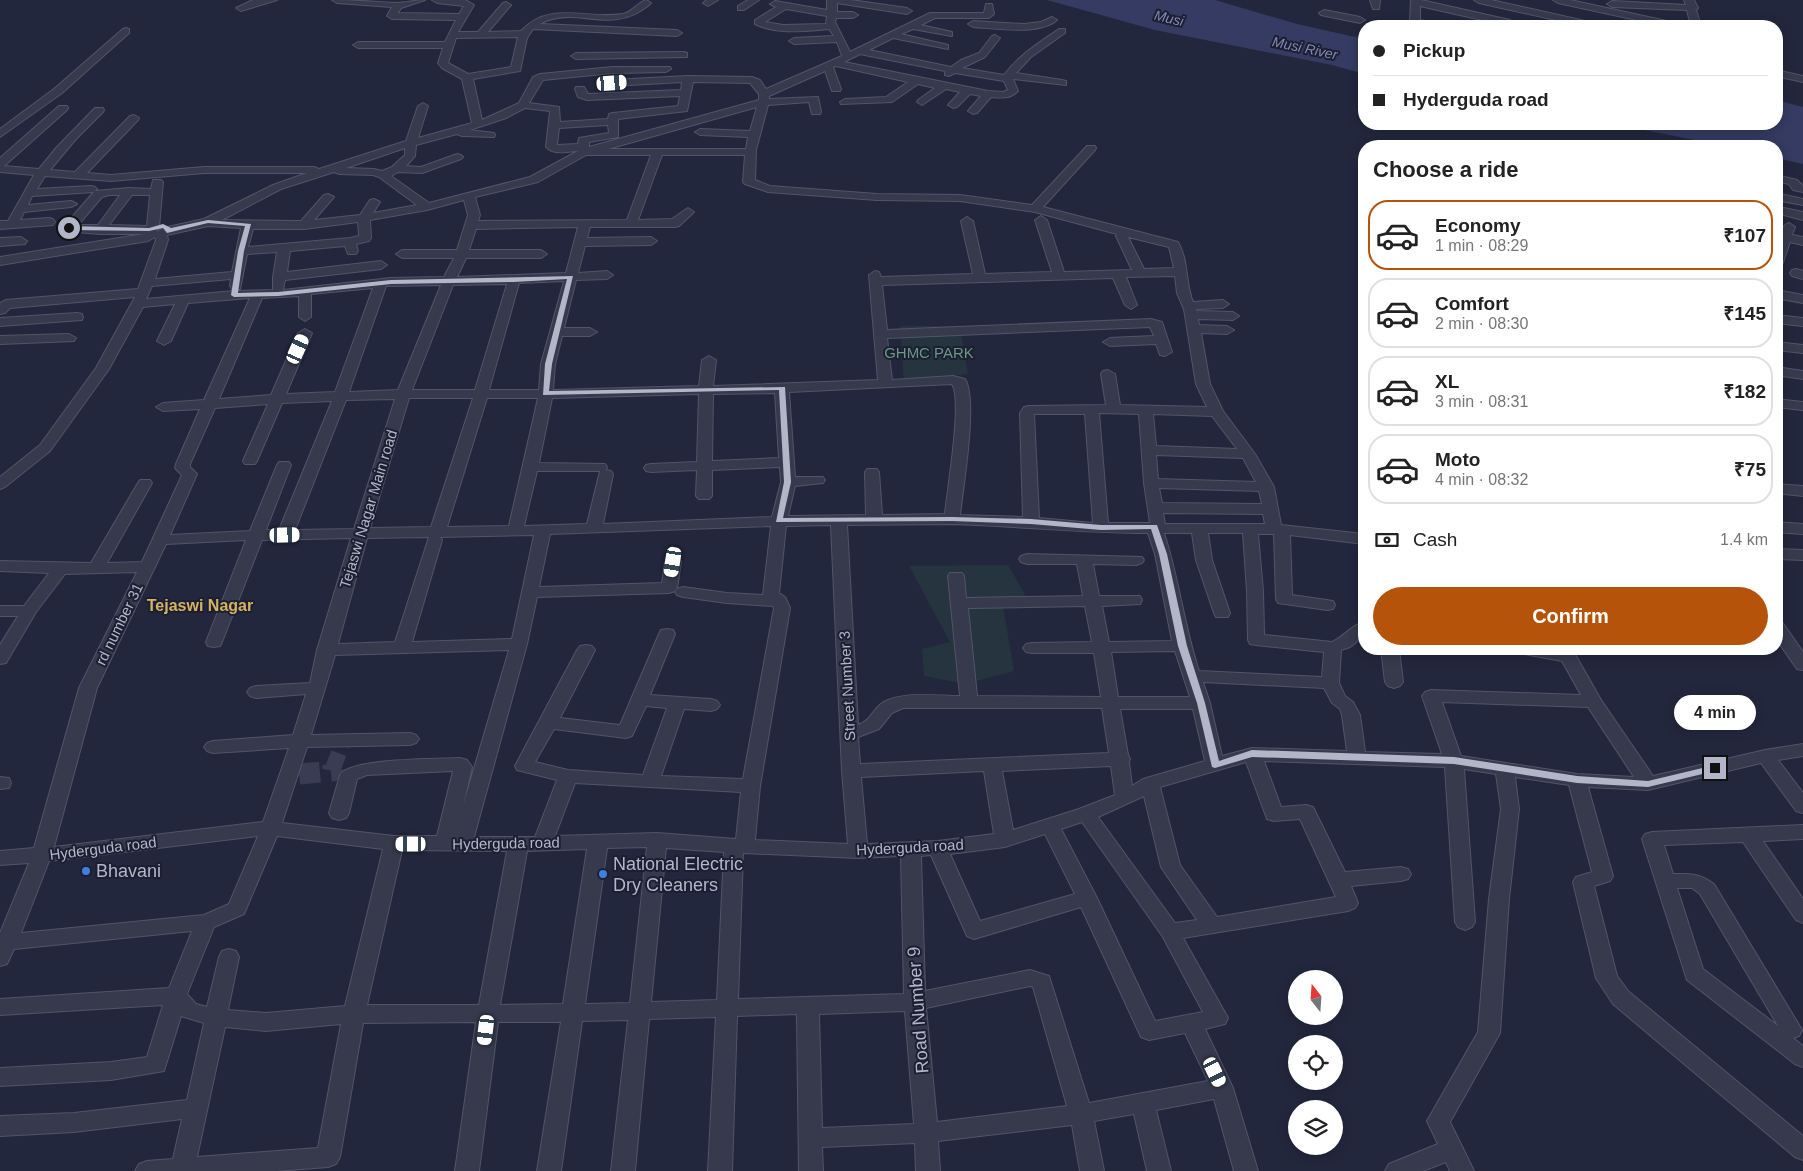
<!DOCTYPE html>
<html lang="en">
<head>
<meta charset="utf-8">
<style>
  :root { --surface:#fff; --page:#f6f6f6; --text:#222; --muted:#767676; --line:#e0e0e0; --accent:#b45309 }
  body { margin:0; font-family:Helvetica,sans-serif; background:var(--page); color:var(--text); height:100vh; display:flex; flex-direction:column; font-size:19px; white-space:nowrap }
  * { box-sizing:border-box; margin:0 }
  p { font-size:16px; color:var(--muted) }
  .icon { flex:none; width:28px; height:28px; fill:none; stroke:currentColor; stroke-width:2; stroke-linecap:round; stroke-linejoin:round }
  .map { position:relative; flex:1; overflow:hidden }
  .details { position:absolute; left:1358px; top:140px; width:425px; height:515px; display:flex; flex-direction:column; background:var(--surface); border-radius:20px; box-shadow:0 2px 12px #0003 }
  .details>* { flex:none }
  .hud { position:absolute; left:1358px; top:20px; width:425px; height:110px; border-radius:20px; box-shadow:0 2px 12px #0003; display:grid; align-content:center; height:110px; padding:0 15px; background:var(--surface) }
  .needle { width:32px; rotate:343deg }
  .controls { position:absolute; left:1288px; top:970px; display:grid; gap:10px }
  .controls a { display:grid; place-items:center; width:55px; height:55px; border-radius:50%; background:var(--surface); box-shadow:0 2px 12px #0003; font-size:25px }
  .end { position:absolute; width:22px; height:22px; margin:-11px; border:6px solid #b3b5c8; background:#111; box-shadow:0 0 0 2px #111 }
  .from { border-radius:50% }
  .bubble { position:absolute; height:35px; border-radius:18px; background:var(--surface); box-shadow:0 2px 12px #0003; font-size:16px; font-weight:700; line-height:35px; text-align:center }
  .car { position:absolute; width:15px; height:30px; margin:-15px -8px; border-radius:6px; box-shadow:0 0 4px 1px #0007; background:linear-gradient(#fff 24%,#345 0 40%,#fff 0 76%,#345 0 86%,#fff 0) }
  .hud b { display:flex; align-items:center; gap:18px; height:48px; font-size:19px }
  .hud b+b { border-top:1px solid var(--line) }
  .hud i { width:12px; height:12px; background:var(--text) }
  ul { padding:0; list-style:none }
  li { display:flex; align-items:center; gap:15px; height:70px; margin:0 10px 8px; padding:0 5px; border:2px solid var(--line); border-radius:20px }
  li div { flex:1 }
  li b { display:block; font-size:19px }
  li em { font-style:normal; font-weight:700 }
  li.current { border-color:var(--accent) }
  li>.icon { width:45px; height:45px; stroke-width:1.5 }
  h2 { padding:0 15px; font-size:22px; line-height:60px }
  .pay { display:flex; align-items:center; gap:12px; height:55px; padding:0 15px; font-size:19px }
  .pay p { margin-inline-start:auto }
  .primary-button { display:flex; gap:10px; margin-top:auto; padding:10px 15px }
  .primary-button a { flex:1; height:58px; border-radius:30px; background:var(--accent); color:#fff; font-size:20px; font-weight:700; line-height:58px; text-align:center }
  .map>svg:first-child { display:block }
  .green { fill:#25343e }
  .water { fill:#353b62 }
  .lines { fill:none; stroke-linecap:round; stroke-linejoin:round }
  .minor-tunnel-far1 { stroke:#393c52; stroke-width:16; stroke-dasharray:16 8; stroke-linecap:butt }
  .minor-tunnel { stroke:#393c52; stroke-width:21; stroke-dasharray:21 11; stroke-linecap:butt }
  .minor-casing { stroke:#525568; stroke-width:2 }
  .minor { fill:#373a4d; fill-rule:evenodd }
  .route { fill:#b3b5c8 }
  .shop-dot { fill:#3f7fe0; stroke:#1c1f32; stroke-width:2 }
  .labels { text-anchor:middle; dominant-baseline:central; stroke-width:4; stroke-linejoin:round; paint-order:stroke }
  .far-water-label { font-size:14px; font-style:italic; fill:#828ab4; stroke:#1c1f32 }
  .park-label { font-size:15px; fill:#6a9982; stroke:#1c1f32 }
  .street-label { font-size:15px; fill:#b3b5c8; stroke:#1c1f32 }
  .neighbourhood-label { font-size:16px; font-weight:bold; fill:#d5b361; stroke:#1c1f32 }
  .near-poi-label { font-size:18px; fill:#b3b5c8; stroke:#1c1f32; text-anchor:start }
  .near-street-label { font-size:18px; fill:#b3b5c8; stroke:#1c1f32 }
</style>
</head>
<body>
<div class="map">
<svg width="1803" height="1171" viewBox="0 0 1803 1171">
  <rect width="100%" height="100%" fill="#23273d"/>
  <path class="green" d="M900,326H960L968,374L904,382Z
    M1008,565L1029,602L1003,606L1014,671L965,684L924,676L922,649L950,642L909,566Z"/>
  <path class="water" d="M1047,0H1215L1297,24L1364,39V74L1332,65L1155,30Z
    M1776,100L1803,107V164L1776,158V146H1724L1615,124H1776Z"/>
  <g class="lines">
    <path class="minor-tunnel-far1" d="M333,768L342,745"/>
    <path class="minor-tunnel" d="M299,774L332,771L333,767"/>
    <g class="minor-casing">
      <path id="minor" d="M253,0H277L241,11L236,8Z
        M332,0C354,0 375,2 397,3C406,3 415,0 425,0L401,8L398,13L459,14L464,6L437,3L432,0H465L474,5L458,32H478L503,3L506,2L511,5L488,32L521,31C550,0 586,20 623,14C632,12 637,3 646,0L651,3L649,5C610,37 576,4 540,24L677,30L682,33L677,36L533,29L527,38L520,71L473,79L482,120L519,103L533,77L540,74L613,67H670L671,69L666,72L613,73L543,80L529,103L559,107L560,122L608,119L609,114L613,113L678,106L680,96L587,100L578,97L575,89L576,87H584L588,94L681,90L682,82L612,86L607,83L612,80L688,76L752,77L760,80L766,89L842,56L837,42L794,44L789,41L794,38L834,36L829,29C805,31 777,35 755,24V20L776,7L770,4L775,1L827,10V0H851L907,8L912,11L907,14L837,3V12H853L858,15L853,18H836L835,22L850,52L930,13H984L986,4H992L994,14L989,18H935L921,25L952,32V36L913,29L901,34L948,45V49L893,38L869,50L951,67L961,60L979,53L992,36L995,35L1000,38L985,57L962,68L1004,75C1019,55 1039,43 1059,29H1065V33L1031,57L1016,73L1062,80L1066,81V85L1013,79L1018,91C1010,99 1001,98 991,97L977,113L973,114L968,111L981,96L970,94L957,107L953,108L948,105L960,92L946,89L922,105L917,102L918,100L935,88L918,84L892,102L841,104L840,102L845,99L886,97L908,82L836,66L833,67L841,89L840,91H832L825,71L769,96V99L818,97L821,112L820,114H812L809,102L768,105L756,150L755,180L770,186L877,194L960,195L1032,205L1087,146H1095L1096,148L1095,150L1043,207L1178,242C1189,261 1185,283 1193,302L1223,300L1229,304L1223,308L1196,309L1197,311L1233,312L1239,316L1233,320L1198,319L1199,325L1227,326L1234,330L1227,334L1201,333L1210,384L1223,411L1255,454L1274,487L1281,525L1364,534V544L1290,535L1292,595L1333,601L1335,605L1333,609L1327,610L1278,603L1276,599L1274,534H1258L1263,591L1264,635L1332,642C1344,637 1351,625 1364,622V636L1350,647L1341,650L1339,683L1345,696L1353,702L1360,715L1365,752L1442,754L1422,696L1425,692L1431,690L1581,695L1562,661L1524,654L1518,653L1516,649H1572L1601,700L1653,776L1765,750L1803,744V756L1778,760L1803,793V813L1796,811L1761,763L1648,790L1588,787L1613,876L1610,881L1594,886L1617,976L1629,992L1803,1136V1160L1795,1157L1613,1004L1596,978L1573,882L1576,877L1592,872L1569,785L1515,777L1519,809L1509,899L1500,1033L1450,1122L1474,1171H1450L1446,1162L1423,1171H1385L1389,1164L1438,1144L1427,1121L1478,1032L1489,899L1501,809L1496,774L1464,769L1475,922L1472,927L1465,930L1458,927L1455,922L1445,767L1264,761L1281,807L1306,805L1313,807L1345,872L1401,867L1408,869L1411,874L1408,879L1401,881L1351,886L1358,903L1355,908L1348,911L1183,938L1228,1018L1225,1024L1205,1029L1233,1088L1258,1171H1234L1214,1099L1156,1110L1171,1171H1147L1134,1114L1094,1121L1104,1171H1080L1072,1125L938,1141L940,1171H916L915,1143L822,1147L823,1171H799L797,1014L737,1016L732,1171H708L716,1017L649,1019L635,1171H611L628,1020L582,1021L561,1171H537L561,1022H498L479,1171H455L476,1022L363,1023L340,1157L336,1164L328,1167L277,1171H135L139,1164L147,1161L173,1159L182,1119L74,1132L0,1136V1116L74,1113L187,1100L204,1023L181,1016L164,1071L111,1080L0,1086V1068L111,1062L147,1057L163,1005L0,1015V999L169,988L192,931L14,949L7,964L0,966V933L29,863L0,865V851L34,848L79,688L137,572L65,574L36,612L6,663L0,664V645L18,616H0V606H24L49,573L0,571V561L91,563L138,483L140,480H150L152,483L107,563L142,562L182,475L175,468L176,464L200,409L163,411L156,407L163,403L204,400L250,298L188,303L171,341L164,345L157,341L175,304L143,307L109,369L50,451L5,487L0,489V477L40,445L96,368L135,297L10,308L5,313L0,314V303L6,300L138,289L156,240L155,237L148,241L0,265V257L144,234H100L65,231L63,228L65,225L94,192L32,196L28,205L71,201L77,204L71,207L24,212L20,220L49,218L53,219L55,222L53,225L0,229V221H8L34,175L0,172V158L59,106H67L68,108L67,110L4,166L39,169L57,147L95,108H103L104,110L103,112L76,139L50,170L75,172L130,116L134,115L139,118L138,120L87,173L111,175L204,167H314L319,169L406,141L418,106L423,103L428,106L418,138L472,123L462,79L442,68L438,63L443,48H358L353,45L358,42H445L456,20L392,19L387,16L392,7L337,3ZM786,9L827,16L826,24L783,25L765,22ZM518,37L511,67L468,74L448,63L456,38ZM860,54L945,71V75L949,76L955,73L1004,81L1008,90L1003,92L988,91L844,62ZM693,82L750,83L759,94V100L589,147V142L618,137V119L687,111ZM757,107L750,131L700,129L695,132L700,135L748,137L746,149H608ZM525,108L550,111L546,147C555,156 567,151 578,151L530,177L429,203L391,176L398,172L422,173L461,159L463,157L461,155L457,154L421,167L406,166L415,156L416,145L457,134L462,136L494,137L495,135L494,133L470,130L506,118ZM608,125L609,133L579,138L578,144L557,145L559,128ZM405,148V155L392,167L382,171L374,169L346,168ZM586,155H651L627,220L478,221L480,215L475,197L538,182ZM662,155H745L743,182L745,184L768,192L877,200L960,201L1035,212L1117,234L1116,236L1132,270L1064,272L1047,220L1041,216L1035,220L1052,272L985,274L973,221L967,217L961,221L973,274L881,277L879,272L875,271L869,275L878,380L713,386L716,360L709,356L702,360L699,386L553,390L555,364L562,336H590L597,332L590,328H564L576,280L607,279L613,275L607,271L578,273L585,246L651,245L657,241L651,237L587,238L590,227H675L679,226L694,212L688,208L672,219L638,220ZM334,172L339,174L373,175L379,177L417,205L373,213L380,202L374,199L370,200L360,215L314,220L334,197L328,194L324,195L301,221L222,220L281,189ZM204,173H307L273,185L204,219L163,228L156,232L159,227L163,182L161,180H153L151,189L129,188L95,191L97,189L95,187L91,186L37,189L45,176L111,181ZM109,195H120L98,225H78L102,197ZM132,195H150L147,226L109,225ZM464,200L468,215L457,250H402L396,254L402,258H454L444,277L391,278L283,290L285,280L381,269L387,265L381,261L287,272L290,251L345,246L348,254H356L358,251L356,244L369,241L371,238L370,220L427,210ZM358,222L359,236L350,238L248,247L253,229H304ZM208,226L241,228L232,272L155,279L168,240L167,235ZM578,227L566,273L457,277L466,258H541L547,254L541,250H469L476,229ZM1128,237L1169,247L1174,268L1144,269ZM277,252L273,277V290L234,291L146,299L152,286L231,279L230,286L232,289H240L247,254ZM1175,276L1177,293L1184,309L1196,384L1207,407L1120,405L1115,374L1108,370L1103,371L1101,374L1106,405L1029,406L1024,407L1020,413L1023,517L960,515C963,487 978,400 965,379L953,376L892,380L887,338L1150,327L1154,336L1110,338L1103,342L1110,346L1156,344L1160,355L1165,356L1172,352L1162,322L1151,319L887,330L882,285L1113,278L1125,305L1131,309L1137,305L1126,277ZM564,281L541,364L539,390H489L519,283ZM507,284L475,390H412L453,285ZM441,285L398,390L349,392L386,286ZM373,288L335,392L286,394L312,333L305,329L298,333L271,395L219,399L262,298L299,296V317L305,321L311,317V294ZM952,384C963,400 947,491 945,514L882,515L879,472L877,469H867L865,472L866,515L788,516L795,486L823,483L825,480L823,477H795L789,392ZM775,393L779,458L712,461L713,394ZM699,394L697,462L651,464L646,465L644,468L646,471L651,472L697,470L696,496L699,499H709L712,496V470L780,467L781,482L772,517L603,524L613,474L611,471L606,470L607,467L605,464L539,463L552,398ZM409,398H473L431,527L370,528ZM487,398H538L509,526L447,527ZM395,399L354,529L295,530L346,400ZM332,401L279,530H266L291,465L289,462H279L277,465L250,531L170,535L197,474L190,467V464L215,408L268,404L243,461L245,464H255L257,461L282,403ZM1099,413L1139,414L1144,483L1150,523H1108ZM1034,414H1085L1093,523L1039,518ZM1153,414L1212,416L1237,449L1156,446ZM1156,455L1243,458L1256,482L1158,479ZM537,471H600L587,524L524,526ZM1159,488L1259,491L1262,504L1162,503ZM1163,513L1263,514L1265,524H1165ZM952,524C1017,526 1083,533 1148,533L1155,554L1172,641L1109,642L1102,606L1140,604L1142,600L1140,596H1099L1093,564L1136,565L1142,563L1144,560L1142,557L1027,554L1021,556L1019,559L1021,562L1027,564H1077L1083,596L966,598L964,576L962,573H950L948,576L960,696C936,696 905,691 884,702C873,708 872,720 858,725L847,525ZM831,525L842,771L848,844L755,840L760,786L790,608L785,597L779,593L786,526ZM771,526L763,595L727,593L683,587L677,589L675,592L677,595L683,597L727,603L773,606L774,608L743,779L661,776L684,709L711,711L717,709L720,705L717,701L711,699L650,695L675,634L673,630L667,629L661,630L659,634L620,725L560,718L595,650L592,646L586,645L580,646L577,650L515,766L517,770L557,780L535,837H474L527,644L537,597L669,593L675,591L677,588L681,562L679,559H667L665,562L662,583L539,587L550,534ZM1164,533H1192L1196,560L1214,613L1216,617H1228L1230,613L1212,560L1208,533H1243L1247,591L1248,640L1250,644L1256,645L1324,652L1322,677L1199,671C1184,626 1179,578 1164,533ZM534,535L512,639L412,642L442,540L440,537ZM429,537L395,642L338,644L367,538ZM351,538L317,650L310,683L256,686L250,688L247,692L250,696L256,698L306,694L293,735L213,741L207,743L204,747L207,751L213,753L289,748L263,822L54,847L97,688L166,544L246,540L206,642L208,646L214,647L220,646L222,642L262,540ZM1085,606L1092,642L1032,643L1026,644L1023,648L1026,652L1032,653H1094L1101,697L977,696L968,608ZM509,650L463,806L472,767L467,760L460,758C438,759 350,758 340,775L329,813L332,818L339,820L346,818L349,813L357,779L367,775L453,771L437,836H394L282,823L307,747L410,745L416,743L419,739L416,735L410,733L311,735L335,655ZM1175,651L1190,697H1118L1111,652ZM1203,682L1324,688L1332,703L1340,709L1342,715L1347,751L1252,748L1222,756L1210,703ZM1442,702L1588,707L1634,777L1577,774L1461,756ZM646,706L667,708L643,775L568,770L535,762L554,729L626,738L632,736ZM903,708H1102L1109,753L860,764L858,737L879,729L892,713ZM1120,709H1193L1205,761L1143,779L1132,786L1129,762L1130,759L1128,755ZM1246,762L1267,819L1274,821L1300,819L1336,897L1217,917L1180,865L1160,787ZM1111,766L1115,795L1079,809L1013,830L1002,771ZM984,771L994,834L938,841L867,844L861,777ZM575,783L741,792L736,839L657,833L555,836ZM1144,796L1161,867L1197,920L1175,923L1098,817ZM1082,822L1163,937L1203,1012L1155,1021L1097,898L1061,829ZM1045,834L1075,894L980,921L950,854L1005,847ZM258,836L229,904L204,915L21,933L49,861ZM277,836L383,849L345,1006L266,1013L228,1010L239,957L236,951L229,949L222,951L219,957L207,1007L196,1004L187,994L214,927L244,914ZM647,847L630,1003L585,1004L607,848ZM666,848L724,852L717,1000L651,1002ZM587,849L563,1004L500,1005L527,851ZM402,850L507,851L479,1005H367ZM743,853L858,858L901,856L904,994L738,999ZM931,855L967,936L974,939L1081,907L1141,1037L1149,1040L1185,1033L1208,1081L1089,1103L1049,976L1030,970L925,991L921,856ZM1030,986L1033,987L1067,1106L937,1122L926,1008ZM905,1011L914,1124L822,1128L819,1014ZM341,1024L318,1148L197,1157L225,1027L266,1031Z
        M707,0H718L708,6L703,3Z
        M748,0H759L744,10H738V6Z
        M1370,0H1380L1379,9H1373Z
        M1411,0H1421L1510,20L1515,23L1513,26H1503L1504,25L1420,6V20L1441,24L1443,26H1423L1410,22Z
        M1474,0H1491L1594,23L1599,26H1583L1479,3Z
        M1553,0H1570L1676,23L1681,26H1664L1558,3Z
        M1684,0H1694L1698,8L1696,10L1701,26H1691L1687,10L1612,7L1607,4L1612,1L1686,5Z
        M1324,10L1360,17L1365,20L1360,23L1321,15L1319,13Z
        M1052,17L1057,20C1039,36 995,28 973,27L968,24L973,21L1024,24L1041,22Z
        M126,28L129,29V33L62,93L0,137V129L54,89L123,29Z
        M684,52L687,53V57L576,59L571,56L576,53Z
        M1776,70L1803,76V82L1776,76Z
        M1776,175L1797,180L1803,186V192L1793,190L1789,184L1776,181Z
        M1776,193L1803,199V205L1776,200Z
        M1784,208L1803,212V220L1780,214L1778,212L1780,210Z
        M1789,223L1795,227L1792,235L1803,237V245L1790,242L1782,265L1776,269C1776,257 1776,227 1789,223Z
        M21,237L27,241L25,244L0,246V238Z
        M1796,269L1803,271V279L1792,276L1790,273L1792,270Z
        M1776,290L1803,295V303L1776,298Z
        M77,313L82,314L83,317L82,320L0,326V318Z
        M1776,315L1803,318V326L1776,323Z
        M69,334L76,338L74,341L0,344V336Z
        M1776,342L1803,345V353L1776,350Z
        M1776,367L1803,371V379L1776,375Z
        M1776,399L1803,402V410L1776,407Z
        M1776,484L1803,486V496L1776,493Z
        M1776,522L1803,524V534L1776,532Z
        M1776,549L1803,550V560L1776,559Z
        M1776,621L1782,622L1803,652V670L1797,669L1776,639Z
        M1381,649H1399L1403,682L1400,686L1394,688L1388,686L1385,682Z
        M0,777L9,778L11,783L9,788L0,789Z
        M1803,825V839L1763,841L1803,899V923L1796,920L1743,842L1664,845L1673,874C1691,874 1699,873 1714,884L1802,1030L1799,1036L1793,1038L1803,1046V1067L1795,1064L1687,980L1642,839L1645,834L1652,832ZM1677,888H1692L1700,894L1778,1026L1703,969Z"/>
    </g>
    <use href="#minor" class="minor"/>
  </g>
  <path class="route" d="M208,220L251,224L244,251L238,293L278,292L391,280L573,276L552,364L549,391L785,387L791,482L783,518L952,517L1031,519L1101,525H1157L1167,554L1187,646L1205,703L1219,761L1252,750L1454,757L1577,776L1648,781L1715,765L1720,768L1715,771L1648,787L1577,783L1454,764L1252,757L1215,768L1212,767L1197,703L1178,646L1159,554L1151,529L1101,530L1031,524L952,521L776,522L784,482L779,390L543,395L545,364L567,279L514,282L391,284L278,296L234,297L231,295L238,251L245,226L208,223L167,233L163,228L149,231L69,230L66,228L69,226L149,228L163,224L171,228Z"/>
  <g class="shop-dot">
    <circle cx="86" cy="871" r="5"/>
    <circle cx="603" cy="874" r="5"/>
  </g>
  <g class="labels">
    <g class="far-water-label">
      <text transform="translate(1169 18) rotate(13)">Musi</text>
      <text transform="translate(1305 48) rotate(12)">Musi River</text>
    </g>
    <g class="park-label">
      <text x="929" y="352">GHMC PARK</text>
    </g>
    <g class="street-label">
      <text transform="translate(368 509) rotate(-73)">Tejaswi Nagar Main road</text>
      <text transform="translate(119 624) rotate(-64)">rd number 31</text>
      <text transform="translate(847 686) rotate(-93)">Street Number 3</text>
      <text transform="translate(506 843) rotate(-1)">Hyderguda road</text>
      <text transform="translate(910 847) rotate(-3)">Hyderguda road</text>
      <text transform="translate(103 848) rotate(-7)">Hyderguda road</text>
    </g>
    <g class="neighbourhood-label">
      <text x="200" y="605">Tejaswi Nagar</text>
    </g>
    <g class="near-poi-label">
      <text x="613" y="864">National Electric<tspan x="613" dy="21">Dry Cleaners</tspan></text>
      <text x="96" y="871">Bhavani</text>
    </g>
    <g class="near-street-label">
      <text transform="translate(918 1010) rotate(-94)">Road Number 9</text>
    </g>
  </g>
</svg>
<div class="controls">
<a><svg class="needle" viewBox="-14 -14 28 28"><path d="M0-13l5 13h-10z" fill="#e53935"/><path d="M0 13l5-13h-10z" fill="#767676"/></svg></a>
<a><svg class="icon" aria-label="locate" viewBox="0 0 24 24"><circle cx="12" cy="12" r="6"/><path d="M12 2v4M12 18v4M2 12h4M18 12h4"/></svg></a>
<a><svg class="icon" aria-label="layers" viewBox="0 0 24 24"><path d="M12 4l9 5-9 5-9-5zM3 14l9 5 9-5"/></svg></a>
</div>
<i class="end from" style="left:69px;top:228px"></i>
<i class="end" style="left:1715px;top:768px"></i>
<div class="bubble" style="left:1674px;top:695px;width:82px">4 min</div>
<i class="car" style="left:612px;top:83px;rotate:86deg"></i>
<i class="car" style="left:298px;top:349px;rotate:24deg"></i>
<i class="car" style="left:285px;top:535px;rotate:89deg"></i>
<i class="car" style="left:673px;top:562px;rotate:189deg"></i>
<i class="car" style="left:411px;top:844px;rotate:270deg"></i>
<i class="car" style="left:486px;top:1030px;rotate:187deg"></i>
<i class="car" style="left:1215px;top:1072px;rotate:154deg"></i>
<div class="hud">
<b><i class="from"></i>Pickup</b>
<b><i></i>Hyderguda road</b>
</div>
<section class="details">
<h2>Choose a ride</h2>
<ul>
<li class="current"><svg class="icon" aria-label="car" viewBox="0 0 24 24"><path d="M5 17H2v-5l4-1 3-4h7l3 4 3 1v5h-3M9 17h6M6 11h13"/><circle cx="7" cy="17" r="2"/><circle cx="17" cy="17" r="2"/></svg><div><b>Economy</b><p>1 min · 08:29</p></div><em>₹107</em></li>
<li><svg class="icon" aria-label="car" viewBox="0 0 24 24"><path d="M5 17H2v-5l4-1 3-4h7l3 4 3 1v5h-3M9 17h6M6 11h13"/><circle cx="7" cy="17" r="2"/><circle cx="17" cy="17" r="2"/></svg><div><b>Comfort</b><p>2 min · 08:30</p></div><em>₹145</em></li>
<li><svg class="icon" aria-label="car" viewBox="0 0 24 24"><path d="M5 17H2v-5l4-1 3-4h7l3 4 3 1v5h-3M9 17h6M6 11h13"/><circle cx="7" cy="17" r="2"/><circle cx="17" cy="17" r="2"/></svg><div><b>XL</b><p>3 min · 08:31</p></div><em>₹182</em></li>
<li><svg class="icon" aria-label="car" viewBox="0 0 24 24"><path d="M5 17H2v-5l4-1 3-4h7l3 4 3 1v5h-3M9 17h6M6 11h13"/><circle cx="7" cy="17" r="2"/><circle cx="17" cy="17" r="2"/></svg><div><b>Moto</b><p>4 min · 08:32</p></div><em>₹75</em></li>
</ul>
<div class="pay"><svg class="icon" aria-label="cash" viewBox="0 0 24 24"><path d="M3 7h18v10H3z"/><circle cx="12" cy="12" r="2"/></svg>Cash<p>1.4 km</p></div>
<div class="primary-button"><a>Confirm</a></div>
</section>
</div>
</body>
</html>
